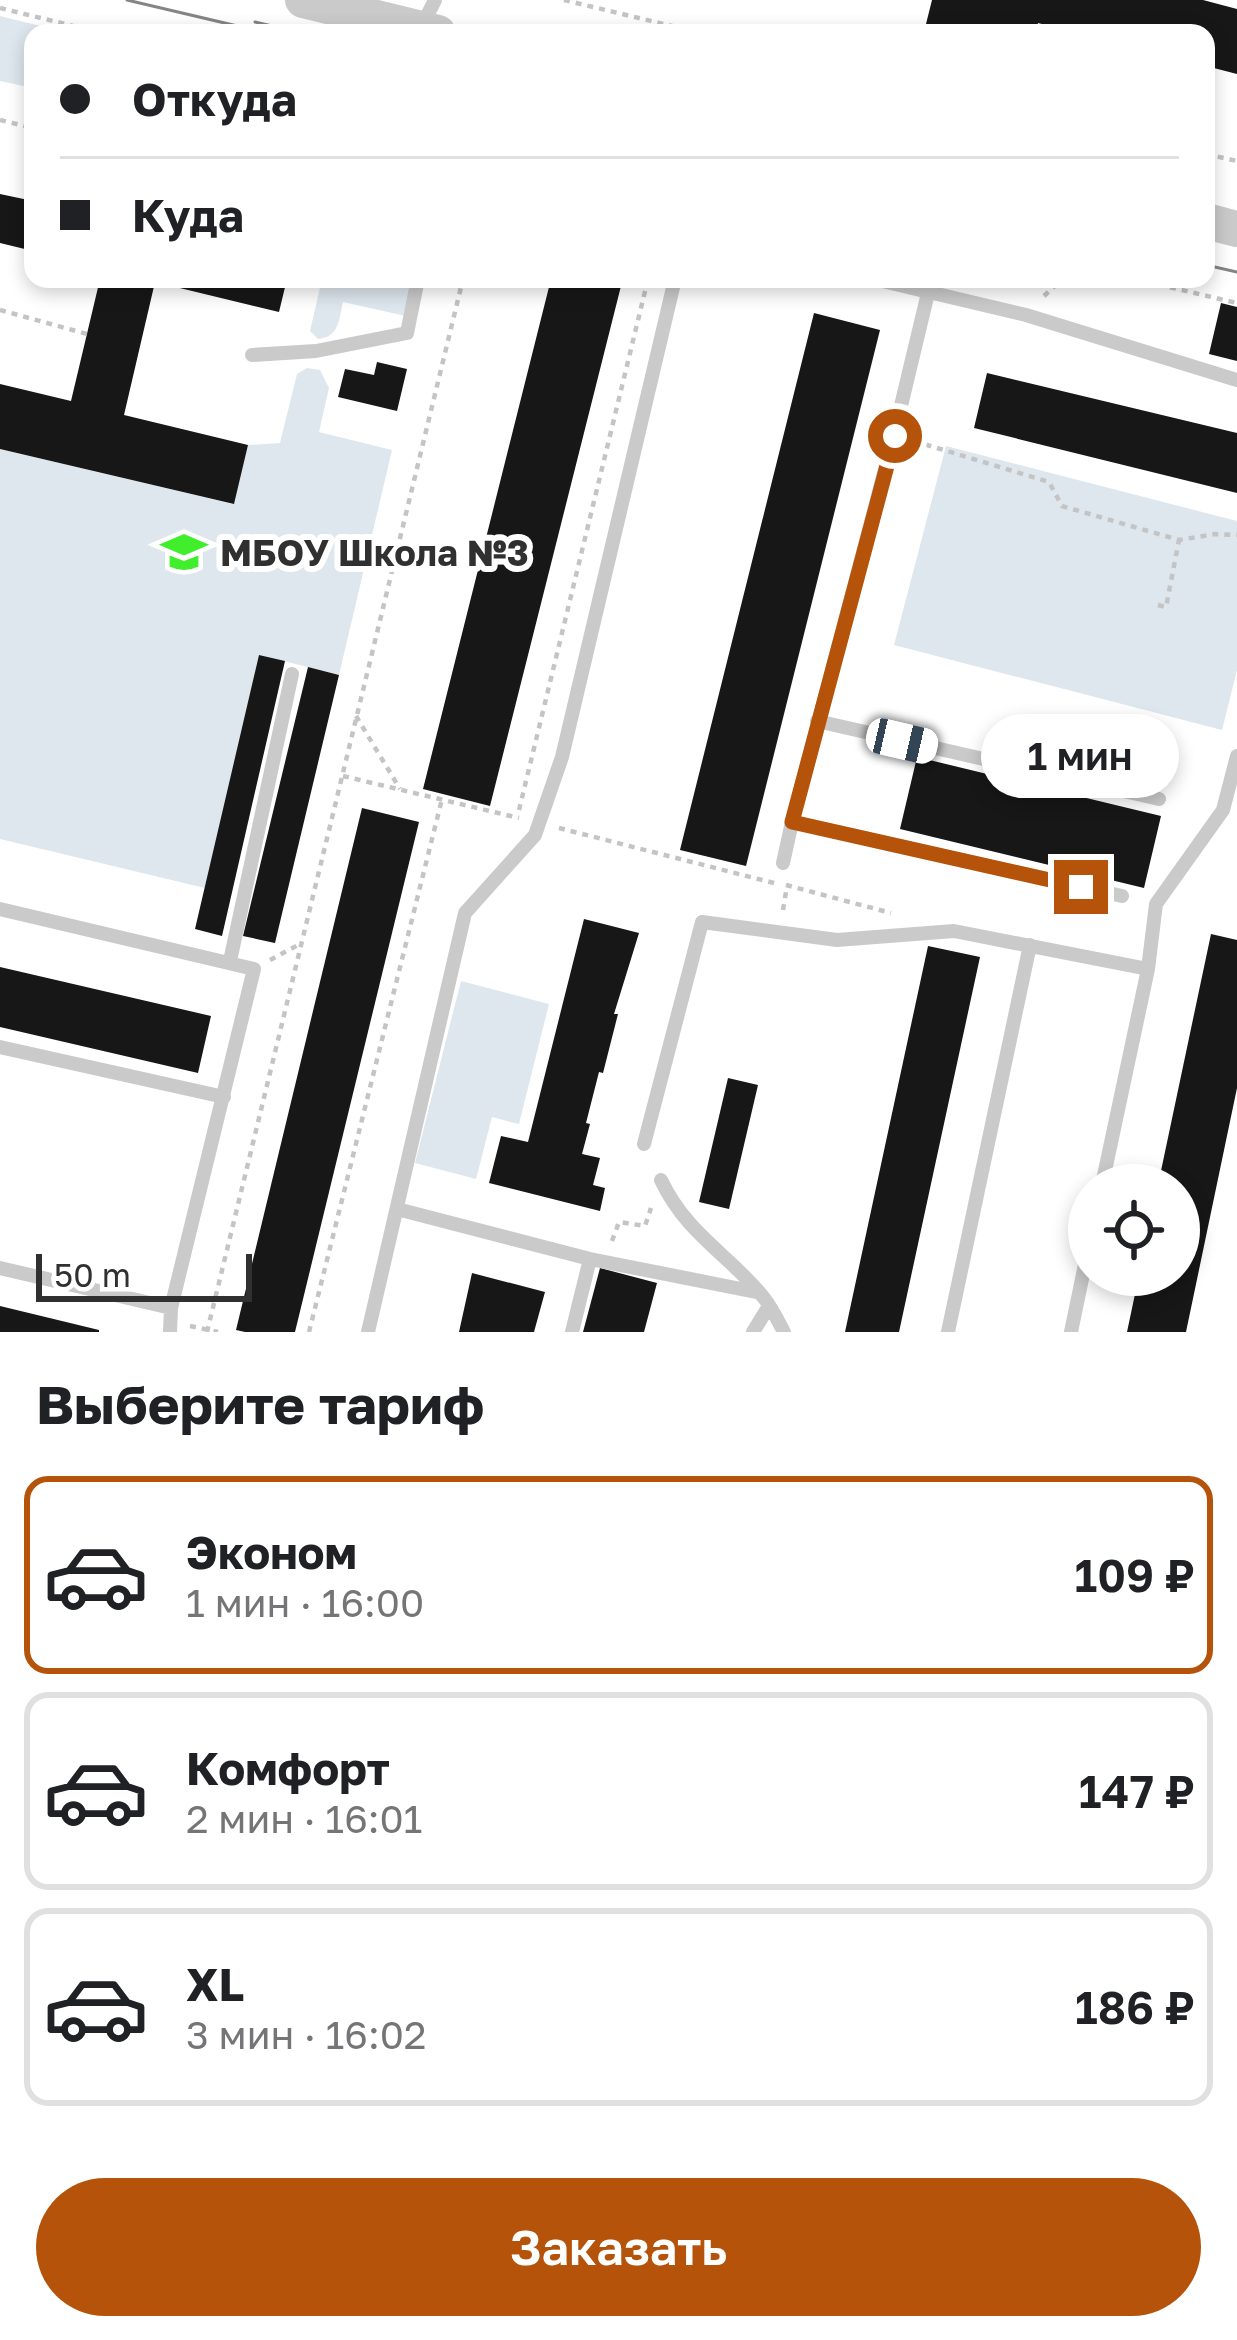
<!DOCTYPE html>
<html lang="ru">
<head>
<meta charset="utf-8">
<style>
  :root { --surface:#fff; --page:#f2f2f2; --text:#202124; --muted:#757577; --line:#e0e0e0; --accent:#b45309 }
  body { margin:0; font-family:"Golos Text",sans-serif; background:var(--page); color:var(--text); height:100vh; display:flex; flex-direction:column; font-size:45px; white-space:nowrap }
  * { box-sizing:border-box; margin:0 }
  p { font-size:39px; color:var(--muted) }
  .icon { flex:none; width:66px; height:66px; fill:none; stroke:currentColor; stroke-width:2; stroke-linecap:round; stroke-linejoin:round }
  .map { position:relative; height:1332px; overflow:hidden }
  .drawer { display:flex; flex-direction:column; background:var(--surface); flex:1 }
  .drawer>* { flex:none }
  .hud { position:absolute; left:24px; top:24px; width:1191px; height:264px; border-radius:24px; box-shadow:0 6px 18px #0003; display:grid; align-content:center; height:264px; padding:0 36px; background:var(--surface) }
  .fabs { position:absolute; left:1068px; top:1164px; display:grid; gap:24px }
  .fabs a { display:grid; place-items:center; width:132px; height:132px; border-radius:50%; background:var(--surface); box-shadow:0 6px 18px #0003; font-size:60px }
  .scale { position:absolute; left:36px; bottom:30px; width:216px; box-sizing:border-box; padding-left:12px; border:6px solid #303030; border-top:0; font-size:33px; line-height:42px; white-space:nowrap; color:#303030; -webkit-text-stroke:9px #fff; paint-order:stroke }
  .end { position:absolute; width:54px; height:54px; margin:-27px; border:15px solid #b45309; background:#fff; box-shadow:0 0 0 6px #fff }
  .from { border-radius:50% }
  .bubble { position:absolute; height:84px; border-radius:42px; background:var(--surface); box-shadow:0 6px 18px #0003; font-size:39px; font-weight:600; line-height:84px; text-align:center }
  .car { position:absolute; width:36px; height:72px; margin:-36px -18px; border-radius:15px; box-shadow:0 0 9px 3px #0007; background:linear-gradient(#fff 24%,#345 0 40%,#fff 0 76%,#345 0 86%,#fff 0) }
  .hud b { display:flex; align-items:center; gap:42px; height:114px; font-size:45px }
  .hud b+b { border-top:3px solid var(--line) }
  .hud i { width:30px; height:30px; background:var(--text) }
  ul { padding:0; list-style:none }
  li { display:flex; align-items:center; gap:36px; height:198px; margin:0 24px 18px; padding:0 12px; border:6px solid var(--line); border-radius:24px }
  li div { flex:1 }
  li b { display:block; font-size:45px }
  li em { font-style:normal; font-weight:600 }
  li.on { border-color:var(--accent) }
  li>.icon { width:108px; height:108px; stroke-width:1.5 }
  h2 { padding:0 36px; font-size:54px; line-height:144px }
  .primary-button { display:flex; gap:24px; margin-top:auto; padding:24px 36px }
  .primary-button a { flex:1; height:138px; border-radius:72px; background:var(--accent); color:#fff; font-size:48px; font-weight:600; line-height:138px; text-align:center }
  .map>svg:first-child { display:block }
  .green { fill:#dee7ee }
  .building { fill:#171717 }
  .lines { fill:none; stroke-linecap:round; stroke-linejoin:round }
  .path { stroke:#c4c4c4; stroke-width:4.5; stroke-dasharray:6 6; stroke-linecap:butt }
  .service { stroke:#cacaca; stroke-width:14 }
  .tertiary { stroke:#cacaca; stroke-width:36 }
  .tram { stroke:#858585; stroke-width:3 }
  .route { stroke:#b45309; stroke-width:15 }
  .labels { text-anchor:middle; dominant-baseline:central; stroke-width:12; stroke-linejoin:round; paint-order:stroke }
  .poi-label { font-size:36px; font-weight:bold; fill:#303030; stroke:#fff; text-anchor:start }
</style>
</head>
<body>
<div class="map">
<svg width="1237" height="1332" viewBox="0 0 1237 1332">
  <rect width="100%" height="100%" fill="#fff"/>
  <path class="green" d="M0,16L69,33H33V88L0,81Z
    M322,279H418L410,317L343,302C339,320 339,337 318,339L310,331Z
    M307,368L320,370L329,388L319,432L392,450L339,675L260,655L205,888L0,839V449L233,504L248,445L280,443L297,374Z
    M946,446L1237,521V670L1222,730L894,645Z
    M461,981L549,1004L519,1124L492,1117L476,1179L415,1163Z"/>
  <path class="building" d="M932,0H1203L1237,9V74L1206,66V33H1076L1038,23L1036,33H962L926,24Z
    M0,194L33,201V251L0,243Z
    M100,279H287L279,312L155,282L124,415L248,445L234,504L0,449V384L71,401Z
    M551,279H593L621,286L490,806L423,789Z
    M1221,303L1237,307V361L1209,354Z
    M814,313L880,330L746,866L680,850Z
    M377,362L407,369L397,411L338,397L345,369L374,375Z
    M987,373L1237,433V493L974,428Z
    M259,655L285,661L222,936L195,929Z
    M308,667L339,675L275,943L243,936Z
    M917,757L1161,816L1144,888L900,829Z
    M362,808L419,822L295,1332H245L236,1330Z
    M584,919L639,933L614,1014H618L603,1073L599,1072L586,1123L590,1124L582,1154L600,1158L593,1185L605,1188L600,1211L489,1183L501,1136L528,1142Z
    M1211,934L1237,940V1088L1186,1332H1127L1139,1275H1179V1185H1158Z
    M928,946L980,957L899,1332H845Z
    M0,967L211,1016L198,1073L0,1027Z
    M728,1078L758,1085L729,1209L699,1202Z
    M600,1268L657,1283L644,1332H583Z
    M472,1273L545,1292L534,1332H459Z
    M0,1306L99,1330V1332H0Z"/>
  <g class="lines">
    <path class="path" d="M564,0L701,33
      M0,8L102,33
      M0,120L33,128
      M1206,154L1237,161
      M1135,279L1237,303
      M1044,296L1062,279
      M0,310L87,334
      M914,441L1049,482L1062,506L1179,540L1215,534L1237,535
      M1158,605L1166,607L1179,540
      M356,716L400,789
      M343,776L519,818
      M519,810L648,279
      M559,828L774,883
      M786,885L891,913
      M783,910L787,886
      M270,960L300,944
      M612,1241L619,1222L645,1226L651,1208
      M190,1326L218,1332
      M207,1332L463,279
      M309,1332L442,799"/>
    <path class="service" d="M423,24L435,0
      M874,279L1026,315L1237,380
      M928,293L894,435L792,822L1122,896
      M252,355L316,351L407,333L418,279
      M817,721L1159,799
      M783,863L792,822
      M0,909L254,969L171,1308L170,1332
      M230,961L292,674
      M0,1047L224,1097
      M644,1144L702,922L837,940L954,931L1148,969
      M661,1180C687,1235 730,1255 764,1298C772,1308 778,1321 784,1332
      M1102,1185L1148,969L1156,904L1223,810L1237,756
      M397,1209L590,1259L572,1332
      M590,1259L756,1292
      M0,1268L171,1308
      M368,1332L465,913L535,835L562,757L675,279
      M753,1332L769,1306
      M948,1332L1030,945
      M1071,1332L1089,1245"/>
    <path class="tertiary" d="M303,0L438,33
      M1206,221L1237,229"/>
    <path class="tram" d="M127,0L267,33
      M255,22L302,33
      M1206,265L1237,272"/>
  </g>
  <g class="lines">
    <path class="route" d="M895,436L792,822L1081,887"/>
  </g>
  <defs>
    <g id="school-bare" transform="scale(3.6)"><path d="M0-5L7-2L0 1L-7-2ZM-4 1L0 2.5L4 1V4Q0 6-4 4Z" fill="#40ee2b" stroke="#fff" stroke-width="2.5" paint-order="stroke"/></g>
  </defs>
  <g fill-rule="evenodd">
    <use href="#school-bare" x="184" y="552"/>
  </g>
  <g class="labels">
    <g class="poi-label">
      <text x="220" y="552">МБОУ Школа №3</text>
    </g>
  </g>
</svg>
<div class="fabs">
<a><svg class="icon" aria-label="locate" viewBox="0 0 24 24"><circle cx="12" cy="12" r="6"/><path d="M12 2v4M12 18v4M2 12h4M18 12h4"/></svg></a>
</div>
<div class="scale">50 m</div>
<i class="end from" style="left:895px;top:436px"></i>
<i class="end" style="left:1081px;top:887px"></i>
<div class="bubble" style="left:981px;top:714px;width:198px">1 мин</div>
<i class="car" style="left:902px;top:741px;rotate:103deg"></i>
<div class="hud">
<b><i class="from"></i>Откуда</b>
<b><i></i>Куда</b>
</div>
</div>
<section class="drawer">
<h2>Выберите тариф</h2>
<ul>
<li class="on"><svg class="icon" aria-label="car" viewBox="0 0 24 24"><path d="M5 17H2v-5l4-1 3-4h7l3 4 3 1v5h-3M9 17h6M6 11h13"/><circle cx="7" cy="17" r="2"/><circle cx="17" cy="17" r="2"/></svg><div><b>Эконом</b><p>1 мин · 16:00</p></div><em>109 ₽</em></li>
<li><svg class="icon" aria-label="car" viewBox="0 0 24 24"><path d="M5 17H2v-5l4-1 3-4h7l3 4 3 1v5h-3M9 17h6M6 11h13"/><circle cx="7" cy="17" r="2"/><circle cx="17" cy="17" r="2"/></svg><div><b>Комфорт</b><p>2 мин · 16:01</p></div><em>147 ₽</em></li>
<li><svg class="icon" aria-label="car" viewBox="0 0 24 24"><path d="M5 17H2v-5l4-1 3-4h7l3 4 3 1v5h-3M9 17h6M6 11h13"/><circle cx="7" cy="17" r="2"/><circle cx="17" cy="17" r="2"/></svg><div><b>XL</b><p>3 мин · 16:02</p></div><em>186 ₽</em></li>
</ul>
<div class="primary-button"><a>Заказать</a></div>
</section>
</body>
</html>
